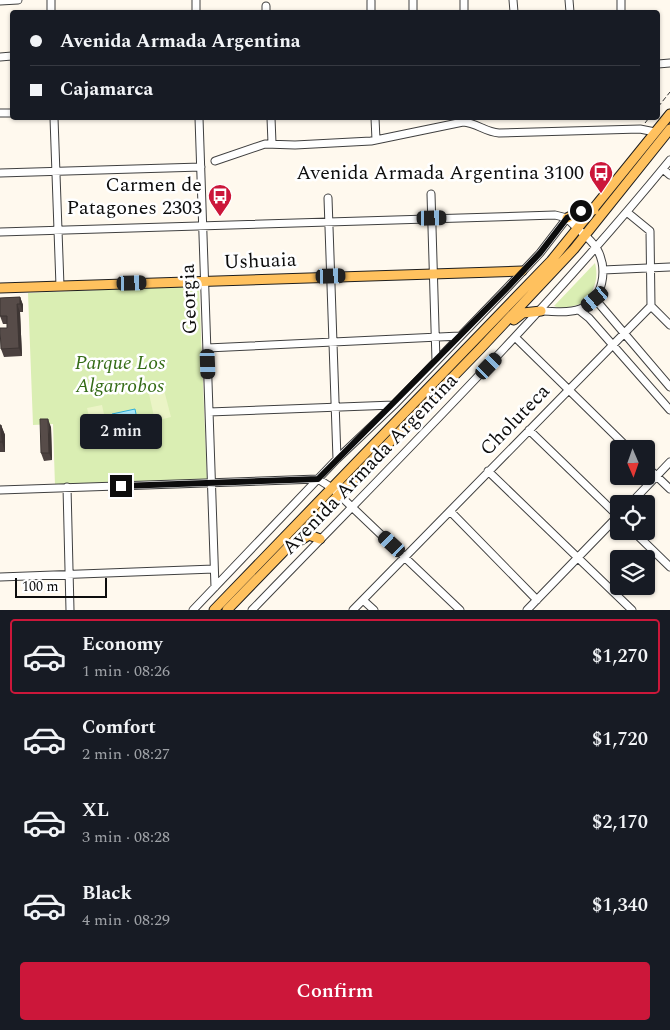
<!DOCTYPE html>
<html lang="en">
<head>
<meta charset="utf-8">
<style>
  :root { --surface:#171b24; --page:#20242c; --text:#f1f3f6; --muted:#9ea1a6; --line:#363941; --accent:#cc173a }
  body { margin:0; font-family:Spectral,serif; background:var(--page); color:var(--text); height:100vh; display:flex; flex-direction:column; font-size:19px; white-space:nowrap }
  * { box-sizing:border-box; margin:0 }
  p { font-size:16px; color:var(--muted) }
  .icon { flex:none; width:28px; height:28px; fill:none; stroke:currentColor; stroke-width:2; stroke-linecap:round; stroke-linejoin:round }
  .map { position:relative; height:610px; overflow:hidden }
  .details { display:flex; flex-direction:column; background:var(--surface); flex:1 }
  .details>* { flex:none }
  .hud { position:absolute; left:10px; top:10px; width:650px; height:110px; border-radius:5px; box-shadow:0 1px 4px #0004; display:grid; align-content:center; height:110px; padding:0 20px; background:var(--surface) }
  .needle { width:32px; rotate:178deg }
  .tools { position:absolute; left:610px; top:440px; display:grid; gap:10px }
  .tools a { display:grid; place-items:center; width:45px; height:45px; border-radius:5px; background:var(--surface); box-shadow:0 1px 4px #0004; font-size:25px }
  .scale { position:absolute; left:15px; bottom:12px; width:92px; box-sizing:border-box; padding-left:5px; border:2px solid #0d0d0d; border-top:0; font-size:14px; line-height:18px; white-space:nowrap; color:#0d0d0d; -webkit-text-stroke:4px #fff; paint-order:stroke }
  .end { position:absolute; width:22px; height:22px; margin:-11px; border:6px solid #0d0d0d; background:#fff; box-shadow:0 0 0 2px #fff }
  .from { border-radius:50% }
  .bubble { position:absolute; height:35px; border-radius:5px; background:var(--surface); box-shadow:0 1px 4px #0004; font-size:16px; font-weight:600; line-height:35px; text-align:center }
  .car { position:absolute; width:15px; height:30px; margin:-15px -8px; border-radius:6px; box-shadow:0 0 4px 1px #0007; background:linear-gradient(#222 24%,#8ab4d8 0 40%,#222 0 76%,#8ab4d8 0 86%,#222 0) }
  .hud b { display:flex; align-items:center; gap:18px; height:48px; font-size:19px }
  .hud b+b { border-top:1px solid var(--line) }
  .hud i { width:12px; height:12px; background:var(--text) }
  ul { padding:9px 0 0; list-style:none }
  li { display:flex; align-items:center; gap:15px; height:75px; margin:0 10px 8px; padding:0 10px; border:2px solid transparent; border-radius:5px }
  li div { flex:1 }
  li b { display:block; font-size:19px }
  li em { font-style:normal; font-weight:600 }
  li.selected { border-color:var(--accent) }
  li>.icon { width:45px; height:45px; stroke-width:1.5 }
  .button { display:flex; gap:10px; margin-top:auto; padding:10px 20px }
  .button a { flex:1; height:58px; border-radius:5px; background:var(--accent); color:#fff; font-size:20px; font-weight:600; line-height:58px; text-align:center }
  .map>svg:first-child { display:block }
  .green { fill:#daeeb3 }
  .pitch { fill:#ebf4c6 }
  .water { fill:#aceafc; stroke:#2caedb }
  .lines { fill:none; stroke-linecap:round; stroke-linejoin:round }
  .minor-casing { stroke:#404040; stroke-width:9 }
  .major-casing { stroke:#1e1e1e; stroke-width:11 }
  .path { stroke:#2f2f2f; stroke-width:1; stroke-dasharray:5 2.5; stroke-linecap:butt }
  .minor { stroke:#fff; stroke-width:7 }
  .major { stroke:#ffc15e; stroke-width:9 }
  .wall { fill:#4b413f }
  .shaded-wall { fill:#3d3533 }
  .building { fill:#574c49; stroke:#3d3533 }
  .route { stroke:#0d0d0d; stroke-width:6 }
  .labels { text-anchor:middle; dominant-baseline:central; stroke-width:5; stroke-linejoin:round; paint-order:stroke }
  .poi-label { font-size:20px; fill:#0d0d0d; stroke:#fff; text-anchor:end }
  .street-label { font-size:20px; fill:#0d0d0d; stroke:#fff }
  .park-label { font-size:20px; font-style:italic; fill:#356c17; stroke:#fff }
</style>
</head>
<body>
<div class="map">
<svg width="670" height="610" viewBox="0 0 670 610">
  <rect width="100%" height="100%" fill="#fff9ee"/>
  <path class="green" d="M595,263C599,280 594,290 584,303L562,309L554,306Z
    M199,286L207,480L55,486L53,424L33,425L28,293Z"/>
  <path class="pitch" d="M164,390L171,417L155,421L149,394Z
    M102,405L108,432L93,435L87,408Z"/>
  <path class="water" d="M135,409L137,419L115,425L112,414Z"/>
  <g class="lines">
    <g class="minor-casing">
      <path id="minor" d="M51,0V12
        M196,0V12
        M413,0V12
        M464,0V12
        M513,0L514,12
        M569,0L570,12
        M621,0V12
        M0,1L18,0
        M371,1V12
        M266,6V12
        M0,57L12,56
        M658,64L670,63
        M0,113H12
        M54,118L60,286
        M199,118L215,587
        M271,118L272,143
        M375,118L376,140
        M215,161L265,144L295,145L371,141L463,122C477,123 485,132 499,133L640,129L655,132
        M663,169L670,175
        M0,173L201,167
        M431,194L436,361
        M328,198L337,459
        M0,232L555,215L567,218
        M603,270L670,267
        M595,299L670,387
        M651,306L670,325
        M579,310L589,318L670,410
        M541,311C554,311 568,314 580,309C604,300 608,269 597,249C590,237 576,229 567,218
        M516,338L629,449
        M207,348L460,336
        M209,412L394,405
        M529,430L619,517
        M646,466L670,489
        M488,471L632,610
        M67,487L70,610
        M0,490L318,479L332,488L460,610
        M630,504L670,462
        M450,511L537,600
        M633,531L670,567
        M0,577L214,569
        M363,600L374,610
        M193,610L337,459L394,405L508,287L540,253L567,218
        M252,610C394,463 540,319 670,160
        M353,610L651,306L650,231L628,213
        M527,610L619,515"/>
    </g>
    <g class="major-casing">
      <path id="major" d="M567,218L581,211L594,210
        M0,288L522,271
        M514,320L523,313L541,311
        M301,540L309,535L320,539
        M214,610L551,261L670,114
        M227,610L480,349L574,249L670,129"/>
    </g>
    <path class="path" d="M658,107L670,92
      M645,123L649,118"/>
    <use href="#minor" class="minor"/>
    <use href="#major" class="major"/>
  </g>
  <path class="wall" d="M20,297L23,305V312H20L22,356L4,357L1,349L7,328V324H3L0,316V298Z
    M148,421L150,427L143,429L141,424Z
    M140,424L141,430L127,434L125,428Z
    M0,425H1L5,435V452H0Z
    M51,427L52,460L44,461L41,453Z"/>
  <path class="shaded-wall" d="M20,297L23,305V312L20,304Z
    M17,304L20,312L22,356L19,348Z
    M48,419L51,427L52,460L49,453Z
    M1,425L5,435V452L2,442Z"/>
  <path class="building" d="M20,297V304H17L19,348L1,349L0,328H7V316H0V298Z
    M146,416L148,422L141,424L139,418Z
    M40,419H48L49,453H41Z
    M138,419L139,425L125,428L123,423Z
    M0,425H1L2,442H0Z"/>
  <g class="lines">
    <path class="route" d="M121,486L318,479L508,287L540,253L567,218L581,211"/>
  </g>
  <defs>
    <g id="bus-pin" transform="scale(1.25)"><path d="M0 17L-7.5 6A9.5 9.5 0 1 1 7.5 6Z" fill="#cc173a" stroke="#fff"/><path d="M-5-6H5V4H4V6H2V4H-2V6H-4V4H-5ZM-3.5-4V0h7V-4ZM-3.5 1.2v1.5H-2V1.2ZM2 1.2v1.5H3.5V1.2Z" fill="#fff"/></g>
  </defs>
  <g fill-rule="evenodd">
    <use href="#bus-pin" x="601" y="173"/>
    <use href="#bus-pin" x="220" y="196"/>
  </g>
  <g class="labels">
    <g class="poi-label">
      <text x="584" y="173">Avenida Armada Argentina 3100</text>
      <text x="202" y="185">Carmen de<tspan x="202" dy="23">Patagones 2303</tspan></text>
    </g>
    <g class="street-label">
      <text transform="translate(260 261) rotate(-2)">Ushuaia</text>
      <text transform="translate(189 299) rotate(-92)">Georgia</text>
      <text transform="translate(515 420) rotate(-46)">Choluteca</text>
      <text transform="translate(370 464) rotate(-46)">Avenida Armada Argentina</text>
    </g>
    <g class="park-label">
      <text x="120" y="363">Parque Los<tspan x="120" dy="23">Algarrobos</tspan></text>
    </g>
  </g>
</svg>
<div class="tools">
<a><svg class="needle" viewBox="-14 -14 28 28"><path d="M0-13l5 13h-10z" fill="#e53935"/><path d="M0 13l5-13h-10z" fill="#9ea1a6"/></svg></a>
<a><svg class="icon" aria-label="locate" viewBox="0 0 24 24"><circle cx="12" cy="12" r="6"/><path d="M12 2v4M12 18v4M2 12h4M18 12h4"/></svg></a>
<a><svg class="icon" aria-label="layers" viewBox="0 0 24 24"><path d="M12 4l9 5-9 5-9-5zM3 14l9 5 9-5"/></svg></a>
</div>
<div class="scale">100 m</div>
<i class="end from" style="left:581px;top:211px"></i>
<i class="end" style="left:121px;top:486px"></i>
<div class="bubble" style="left:80px;top:414px;width:82px">2 min</div>
<i class="car" style="left:432px;top:218px;rotate:89deg"></i>
<i class="car" style="left:331px;top:276px;rotate:88deg"></i>
<i class="car" style="left:132px;top:283px;rotate:88deg"></i>
<i class="car" style="left:595px;top:299px;rotate:230deg"></i>
<i class="car" style="left:208px;top:364px;rotate:178deg"></i>
<i class="car" style="left:489px;top:366px;rotate:44deg"></i>
<i class="car" style="left:392px;top:544px;rotate:313deg"></i>
<div class="hud">
<b><i class="from"></i>Avenida Armada Argentina</b>
<b><i></i>Cajamarca</b>
</div>
</div>
<section class="details">
<ul>
<li class="selected"><svg class="icon" aria-label="car" viewBox="0 0 24 24"><path d="M5 17H2v-5l4-1 3-4h7l3 4 3 1v5h-3M9 17h6M6 11h13"/><circle cx="7" cy="17" r="2"/><circle cx="17" cy="17" r="2"/></svg><div><b>Economy</b><p>1 min · 08:26</p></div><em>$1,270</em></li>
<li><svg class="icon" aria-label="car" viewBox="0 0 24 24"><path d="M5 17H2v-5l4-1 3-4h7l3 4 3 1v5h-3M9 17h6M6 11h13"/><circle cx="7" cy="17" r="2"/><circle cx="17" cy="17" r="2"/></svg><div><b>Comfort</b><p>2 min · 08:27</p></div><em>$1,720</em></li>
<li><svg class="icon" aria-label="car" viewBox="0 0 24 24"><path d="M5 17H2v-5l4-1 3-4h7l3 4 3 1v5h-3M9 17h6M6 11h13"/><circle cx="7" cy="17" r="2"/><circle cx="17" cy="17" r="2"/></svg><div><b>XL</b><p>3 min · 08:28</p></div><em>$2,170</em></li>
<li><svg class="icon" aria-label="car" viewBox="0 0 24 24"><path d="M5 17H2v-5l4-1 3-4h7l3 4 3 1v5h-3M9 17h6M6 11h13"/><circle cx="7" cy="17" r="2"/><circle cx="17" cy="17" r="2"/></svg><div><b>Black</b><p>4 min · 08:29</p></div><em>$1,340</em></li>
</ul>
<div class="button"><a>Confirm</a></div>
</section>
</body>
</html>
